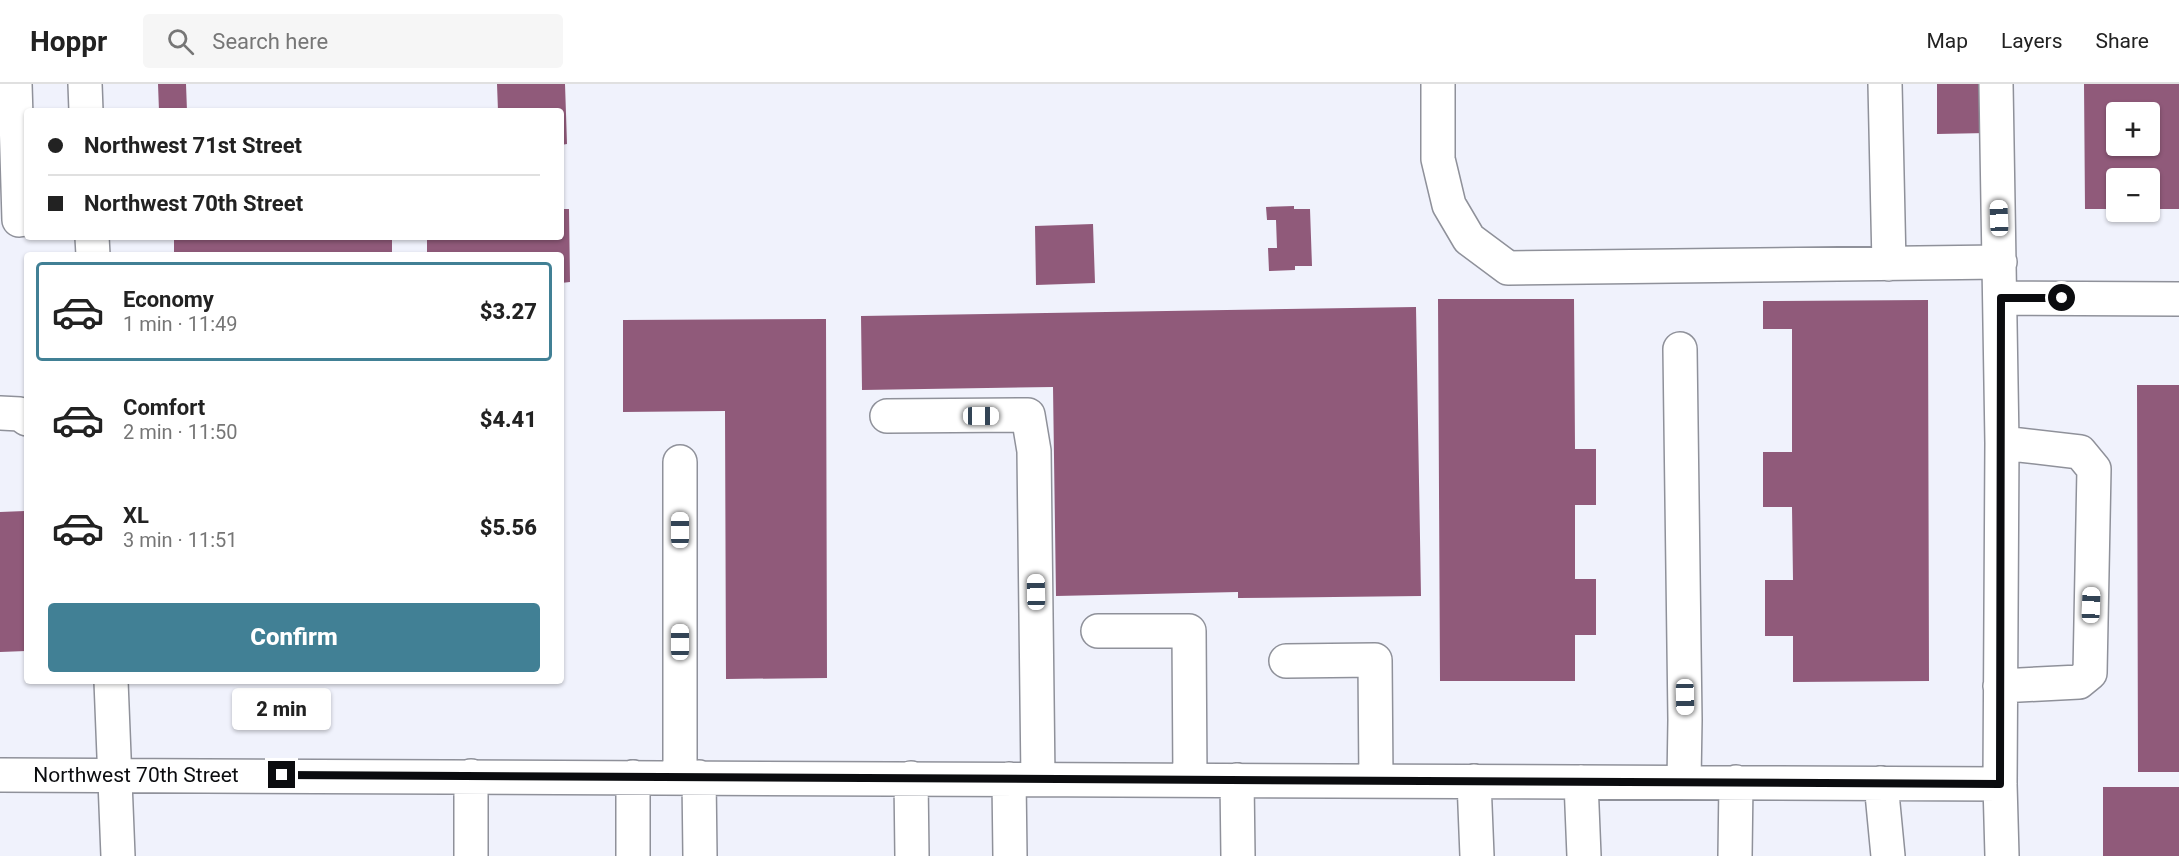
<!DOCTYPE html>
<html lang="en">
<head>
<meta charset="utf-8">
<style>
  :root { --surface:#fff; --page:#f6f6f6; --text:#222; --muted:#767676; --line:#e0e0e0; --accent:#418095 }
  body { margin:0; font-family:Roboto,sans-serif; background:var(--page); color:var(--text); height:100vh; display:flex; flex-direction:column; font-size:22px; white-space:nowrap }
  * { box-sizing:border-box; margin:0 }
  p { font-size:20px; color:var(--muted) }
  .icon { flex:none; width:33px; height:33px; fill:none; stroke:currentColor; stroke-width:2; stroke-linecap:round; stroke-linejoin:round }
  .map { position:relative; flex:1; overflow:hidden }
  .panel { position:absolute; left:24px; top:168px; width:540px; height:432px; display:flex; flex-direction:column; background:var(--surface); border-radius:6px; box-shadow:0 2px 4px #0004 }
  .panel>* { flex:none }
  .banner { position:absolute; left:24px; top:24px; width:540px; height:132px; border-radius:6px; box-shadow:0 2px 4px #0004; display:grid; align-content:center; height:132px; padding:0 24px; background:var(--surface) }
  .controls { position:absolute; left:2106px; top:18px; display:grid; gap:12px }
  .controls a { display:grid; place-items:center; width:54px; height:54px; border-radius:6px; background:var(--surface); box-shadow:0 2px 4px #0004; font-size:30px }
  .end { position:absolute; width:27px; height:27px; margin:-14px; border:8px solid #0b0c0f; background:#fff; box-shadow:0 0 0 3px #fff }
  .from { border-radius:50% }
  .bubble { position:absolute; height:42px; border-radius:6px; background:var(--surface); box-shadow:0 2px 4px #0004; font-size:20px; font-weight:800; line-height:42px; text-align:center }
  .car { position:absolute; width:18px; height:36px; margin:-18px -9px; border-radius:8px; box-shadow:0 0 4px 2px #0007; background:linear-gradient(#fff 24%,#345 0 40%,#fff 0 76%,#345 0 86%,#fff 0) }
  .banner b { display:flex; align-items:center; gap:21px; height:57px; font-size:22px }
  .banner b+b { border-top:2px solid var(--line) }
  .banner i { width:15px; height:15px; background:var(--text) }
  ul { padding:10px 0 0; list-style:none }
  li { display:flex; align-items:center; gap:18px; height:99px; margin:0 12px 9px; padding:0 12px; border:3px solid transparent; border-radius:6px }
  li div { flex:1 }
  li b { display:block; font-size:22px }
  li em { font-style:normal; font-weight:800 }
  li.active { border-color:var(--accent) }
  li>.icon { width:54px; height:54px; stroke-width:1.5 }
  .action { display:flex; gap:12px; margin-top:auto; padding:12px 24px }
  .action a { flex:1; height:69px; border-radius:6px; background:var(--accent); color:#fff; font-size:24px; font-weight:800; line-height:69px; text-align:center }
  header { display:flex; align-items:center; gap:36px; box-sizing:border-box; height:84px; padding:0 30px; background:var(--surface); border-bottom:2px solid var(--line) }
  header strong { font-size:28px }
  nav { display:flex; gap:33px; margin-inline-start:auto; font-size:21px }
  .search { width:420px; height:54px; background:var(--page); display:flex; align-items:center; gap:15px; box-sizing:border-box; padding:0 21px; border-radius:6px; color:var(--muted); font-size:22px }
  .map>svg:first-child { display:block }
  .building { fill:#905a7a; fill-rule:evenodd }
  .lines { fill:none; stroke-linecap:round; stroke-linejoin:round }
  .minor-casing { stroke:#8f919a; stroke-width:36 }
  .minor { stroke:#fff; stroke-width:33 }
  .route { stroke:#0b0c0f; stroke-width:8 }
  .labels { text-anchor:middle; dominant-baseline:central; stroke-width:4.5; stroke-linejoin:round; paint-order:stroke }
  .street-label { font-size:21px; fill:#0b0c0f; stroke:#fff }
</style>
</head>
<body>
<header>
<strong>Hoppr</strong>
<div class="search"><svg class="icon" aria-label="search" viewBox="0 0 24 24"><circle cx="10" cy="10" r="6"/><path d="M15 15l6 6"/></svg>Search here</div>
<nav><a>Map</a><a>Layers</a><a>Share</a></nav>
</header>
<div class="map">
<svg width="2179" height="772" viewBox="0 0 2179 772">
  <rect width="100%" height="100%" fill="#f0f2fc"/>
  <path class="building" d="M158,0H186L187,27H159Z
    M497,0H565L567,60L561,61V27H498Z
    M1937,0H1987V49L1937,50Z
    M2084,0H2179V125H2150V94H2116V125H2085ZM2116,28H2150V62H2116Z
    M1294,122V125H1310L1312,182H1295V186L1269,187L1268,164H1277L1276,136H1267L1266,123Z
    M561,125H569L570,198L561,199V171H427V153H561Z
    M1093,140L1095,199L1036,201L1035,142Z
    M174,153H392V171H174Z
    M1438,215H1574L1575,365H1596V421H1575V495H1596V551H1575V597H1440Z
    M1928,216L1929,597L1793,598V552H1765V496H1793L1792,423H1763V368H1792V245H1763V217Z
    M1416,223L1421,512L1238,514V508L1056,512L1053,303L862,306L861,232Z
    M826,235L827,594L726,595L725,327L623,328V236Z
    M2137,301H2179V688H2138Z
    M25,427L26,567L0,568V428Z
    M2103,703H2179V772H2103Z"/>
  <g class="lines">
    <g class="minor-casing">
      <path id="minor" d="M15,0L19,136L27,135
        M85,0L86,27
        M1438,0V75L1449,121L1469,155L1508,184L2000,178
        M1885,0L1889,180
        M1996,0L2002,359L2000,700L2002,772
        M92,153L93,171
        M2001,214L2179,215
        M1680,265L1685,636L1684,698
        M0,329L20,330L27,335
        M887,332L1028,331L1034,367L1038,695
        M680,378V693
        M1098,547H1189L1190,696
        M1286,577L1375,576L1376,697
        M111,597L118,772
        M2000,602L2079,598L2090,589L2094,385L2080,368L2002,359
        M0,691L2000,700
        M633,693V772
        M699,693L700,772
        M911,694L912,772
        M1009,695L1010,772
        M1237,696L1238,772
        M1474,697L1477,772
        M1581,698L1584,772
        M1881,699L1888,772
        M471,772V692
        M1735,772L1736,698"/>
    </g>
    <use href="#minor" class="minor"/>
  </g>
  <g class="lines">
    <path class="route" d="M282,691L2000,700L2001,214H2062"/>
  </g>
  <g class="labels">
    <g class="street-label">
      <text x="136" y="691">Northwest 70th Street</text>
    </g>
  </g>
</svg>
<div class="controls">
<a>+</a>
<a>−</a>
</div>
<i class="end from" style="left:2062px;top:214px"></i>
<i class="end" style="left:282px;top:691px"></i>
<div class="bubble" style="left:232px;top:604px;width:99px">2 min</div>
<i class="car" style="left:1999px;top:134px;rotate:358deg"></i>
<i class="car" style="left:981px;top:332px;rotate:90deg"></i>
<i class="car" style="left:680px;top:446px;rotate:0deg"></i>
<i class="car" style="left:1036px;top:508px;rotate:359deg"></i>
<i class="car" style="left:2091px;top:521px;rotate:2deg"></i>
<i class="car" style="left:680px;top:558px;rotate:0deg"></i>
<i class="car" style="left:1685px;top:613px;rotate:179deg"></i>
<div class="banner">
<b><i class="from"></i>Northwest 71st Street</b>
<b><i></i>Northwest 70th Street</b>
</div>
<section class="panel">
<ul>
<li class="active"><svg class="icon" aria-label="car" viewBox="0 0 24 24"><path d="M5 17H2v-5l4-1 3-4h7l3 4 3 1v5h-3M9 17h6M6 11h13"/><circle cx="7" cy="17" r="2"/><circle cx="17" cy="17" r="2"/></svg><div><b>Economy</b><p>1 min · 11:49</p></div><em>$3.27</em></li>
<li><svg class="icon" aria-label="car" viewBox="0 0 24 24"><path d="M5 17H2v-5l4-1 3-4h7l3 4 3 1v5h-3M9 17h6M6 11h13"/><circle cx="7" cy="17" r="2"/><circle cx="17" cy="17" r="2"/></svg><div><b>Comfort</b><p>2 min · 11:50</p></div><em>$4.41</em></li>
<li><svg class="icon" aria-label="car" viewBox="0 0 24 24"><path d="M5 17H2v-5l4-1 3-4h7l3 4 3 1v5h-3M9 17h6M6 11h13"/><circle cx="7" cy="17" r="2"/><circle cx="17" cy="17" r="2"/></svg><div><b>XL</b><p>3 min · 11:51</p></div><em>$5.56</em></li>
</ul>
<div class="action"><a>Confirm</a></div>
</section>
</div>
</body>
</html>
